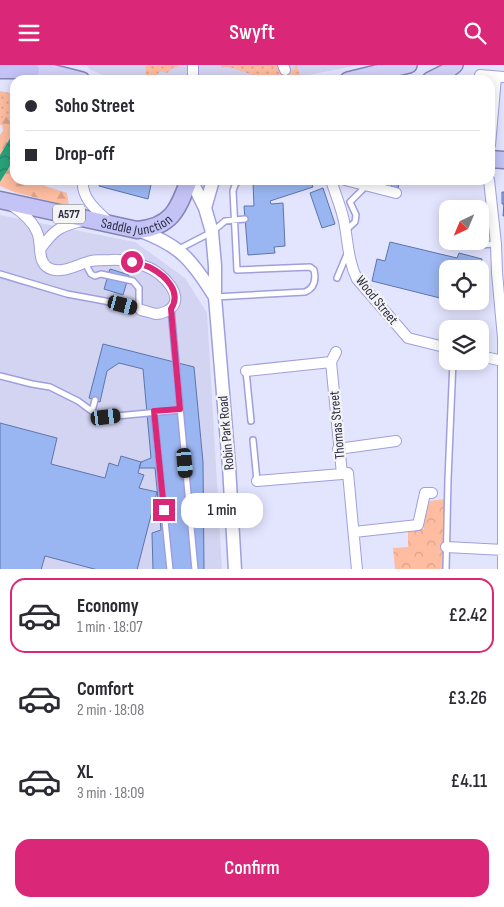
<!DOCTYPE html>
<html lang="en">
<head>
<meta charset="utf-8">
<style>
  :root { --surface:#fff; --page:#f2f2f3; --text:#2b2b33; --muted:#7c7c81; --line:#e1e1e2; --accent:#db2777 }
  body { margin:0; font-family:"Sofia Sans Condensed",sans-serif; background:var(--page); color:var(--text); height:100vh; display:flex; flex-direction:column; font-size:19px; white-space:nowrap }
  * { box-sizing:border-box; margin:0 }
  p { font-size:16px; color:var(--muted) }
  .icon { flex:none; width:28px; height:28px; fill:none; stroke:currentColor; stroke-width:2; stroke-linecap:round; stroke-linejoin:round }
  .map { position:relative; height:504px; overflow:hidden }
  .details { display:flex; flex-direction:column; background:var(--surface); flex:1 }
  .details>* { flex:none }
  .top-card { position:absolute; left:10px; top:10px; width:485px; height:110px; border-radius:15px; box-shadow:0 2px 12px #0003; display:grid; align-content:center; height:110px; padding:0 15px; background:var(--surface) }
  .needle { width:32px; rotate:224deg }
  .fabs { position:absolute; left:439px; top:135px; display:grid; gap:10px }
  .fabs a { display:grid; place-items:center; width:50px; height:50px; border-radius:10px; background:var(--surface); box-shadow:0 2px 12px #0003; font-size:25px }
  .end { position:absolute; width:22px; height:22px; margin:-11px; border:6px solid #db2777; background:#fff; box-shadow:0 0 0 2px #fff }
  .from { border-radius:50% }
  .bubble { position:absolute; height:35px; border-radius:15px; background:var(--surface); box-shadow:0 2px 12px #0003; font-size:16px; font-weight:600; line-height:35px; text-align:center }
  .car { position:absolute; width:15px; height:30px; margin:-15px -8px; border-radius:6px; box-shadow:0 0 4px 1px #0007; background:linear-gradient(#222 24%,#8ab4d8 0 40%,#222 0 76%,#8ab4d8 0 86%,#222 0) }
  .top-card b { display:flex; align-items:center; gap:18px; height:48px; font-size:19px }
  .top-card b+b { border-top:1px solid var(--line) }
  .top-card i { width:12px; height:12px; background:var(--text) }
  ul { padding:9px 0 0; list-style:none }
  li { display:flex; align-items:center; gap:15px; height:75px; margin:0 10px 8px; padding:0 5px; border:2px solid transparent; border-radius:15px }
  li div { flex:1 }
  li b { display:block; font-size:19px }
  li em { font-style:normal; font-weight:600 }
  li.on { border-color:var(--accent) }
  li>.icon { width:45px; height:45px; stroke-width:1.5 }
  .primary-button { display:flex; gap:10px; margin-top:auto; padding:10px 15px }
  .primary-button a { flex:1; height:58px; border-radius:15px; background:var(--accent); color:#fff; font-size:20px; font-weight:600; line-height:58px; text-align:center }
  header { display:flex; justify-content:space-between; align-items:center; height:65px; padding:0 15px; background:var(--accent); color:#fff; font-size:22px; font-weight:600 }
  .map>svg:first-child { display:block }
  .built { fill:#d3d4f1 }
  .grass { fill:url(#grass-dots) }
  .forest { fill:url(#forest-firs) }
  .park { fill:url(#park-crowns) }
  .water { fill:url(#water-waves) }
  .building { fill:#9ab6f2; stroke:#5c75ab }
  .lines { fill:none; stroke-linecap:round; stroke-linejoin:round }
  .service-casing { stroke:#a09fdd; stroke-width:8 }
  .minor-casing { stroke:#a09fdd; stroke-width:12 }
  .tertiary-casing { stroke:#a09fdd; stroke-width:15 }
  .primary-casing { stroke:#8484b6; stroke-width:18 }
  .trunk-casing { stroke:#8484b6; stroke-width:19 }
  .service { stroke:#fff; stroke-width:5 }
  .minor { stroke:#fff; stroke-width:10 }
  .tertiary { stroke:#fff; stroke-width:12 }
  .primary { stroke:#d2d2f8; stroke-width:15 }
  .trunk { stroke:#c3c3f6; stroke-width:16 }
  .route { stroke:#db2777; stroke-width:6 }
  .labels { text-anchor:middle; dominant-baseline:central; stroke-width:4.5; stroke-linejoin:round; paint-order:stroke }
  .shield { fill:#f4f4f4; stroke:#686879; stroke-width:1 }
  .shield-label { font-size:12px; font-weight:bold; fill:#2c2c44 }
  .street-label { font-size:14px; fill:#2c2c44; stroke:#f4f4f4 }
</style>
</head>
<body>
<header><svg class="icon" aria-label="menu" viewBox="0 0 24 24"><path d="M4 6h16M4 12h16M4 18h16"/></svg>Swyft<svg class="icon" aria-label="search" viewBox="0 0 24 24"><circle cx="10" cy="10" r="6"/><path d="M15 15l6 6"/></svg></header>
<div class="map">
<svg width="504" height="505" viewBox="0 0 504 505">
  <defs>
    <pattern id="grass-dots" width="8" height="8" patternUnits="userSpaceOnUse" patternTransform="scale(1.25)"><rect width="8" height="8" fill="#febca0"/><path d="M2 2h.1M6 6h.1" fill="none" stroke="#daa28b" stroke-width="1.8" stroke-linecap="round"/></pattern>
    <pattern id="forest-firs" width="22" height="20" patternUnits="userSpaceOnUse" patternTransform="scale(1.25)"><rect width="22" height="20" fill="#febca0"/><path d="M5 1l3.5 6h-7zM16 11l3.5 6h-7z" fill="#daa28b"/></pattern>
    <pattern id="park-crowns" width="20" height="18" patternUnits="userSpaceOnUse" patternTransform="scale(1.25)"><rect width="20" height="18" fill="#febca0"/><path d="M2 6a3 3 0 1 1 6 0M12 15a3 3 0 1 1 6 0" fill="none" stroke="#daa28b"/></pattern>
    <pattern id="water-waves" width="16" height="10" patternUnits="userSpaceOnUse" patternTransform="scale(1.25)"><rect width="16" height="10" fill="#2aa379"/><path d="M0 5q4-4 8 0t8 0" fill="none" stroke="#248565"/></pattern>
  </defs>
  <rect width="100%" height="100%" fill="#e3e4fe"/>
  <path class="built" d="M86,0H359L303,11L267,15H127L103,10L91,5Z
    M0,150L135,177L185,213L207,248L222,504H0Z"/>
  <path class="grass" d="M171,0H176L180,2L173,3L167,8C157,3 159,11 152,14C150,15 147,15 145,15L146,1Z
    M221,0H281L285,8L295,4V0H297L300,10C293,10 282,8 279,15H260L250,9L233,3L221,2Z
    M0,26L15,29V40L12,41L9,50L0,54Z"/>
  <path class="forest" d="M15,40V65L0,90V70L3,66L2,60H0V54L9,50L12,41Z
    M15,93V115H26L67,128L69,141L14,127L0,121V117Z"/>
  <path class="park" d="M445,434L444,504H395L393,483L408,482V466L424,464V442L430,436Z"/>
  <path class="water" d="M15,65V93L0,117V90Z"/>
  <path class="building" d="M101,115H152L148,134L99,121Z
    M261,115H310L313,122L270,136L271,139L283,138L285,181L274,182L275,188L248,190L244,141H254L253,118Z
    M393,115H400L398,123L391,122Z
    M323,123L335,159L322,163L310,128Z
    M502,127H504V151H503L504,139H502Z
    M390,177L457,193L459,188L482,194L480,204H448V235L372,216L377,194L385,196Z
    M110,204L129,210L123,230L104,224Z
    M453,236H472L471,241Z
    M103,279L194,302L203,397L204,505H153L152,468L161,465L155,403H139L141,397L151,393L143,304L119,298L107,306L100,337L89,333Z
    M0,358L57,373L51,399L105,413L109,398L118,401L121,391L141,397L138,408L144,410L139,423L157,427L137,505H98L45,491L41,505H0Z"/>
  <g class="lines">
    <g class="service-casing">
      <path id="service" d="M346,165L355,157L356,150L350,137L366,121
        M456,178L478,180L496,179
        M179,184L212,167L225,156L245,154
        M0,209L67,229L105,236L141,245L139,240V223L133,216L101,209L95,211L91,209L85,198
        M337,213L347,189
        M215,232L305,227C315,223 316,214 314,205L310,202L237,205L233,126L235,120L239,115
        M171,244L195,505
        M246,306L251,356
        M0,311L32,319L50,322L78,336L97,350L106,352L180,345
        M92,346L95,335
        M154,347L170,505
        M253,375L257,416
        M446,505L448,414L453,296"/>
    </g>
    <g class="minor-casing">
      <path id="minor" d="M283,0L285,5
        M480,10L504,12
        M193,15V0
        M490,80L496,12
        M83,115C81,133 96,145 109,157
        M331,115C335,128 341,142 344,156C348,176 348,196 357,214L408,273L448,283
        M345,115L396,128
        M489,115L496,179L497,208L503,273V505
        M11,140C22,147 32,155 37,167C42,178 37,195 47,202C60,211 78,199 91,196C97,195 104,195 110,195C123,194 135,197 147,202C162,207 189,234 167,246C163,248 160,249 156,249C151,248 146,246 141,245
        M41,183C54,165 60,161 82,156
        M480,291L503,296
        M331,297L336,287
        M246,306L331,297L342,409L348,408L357,505
        M338,384L396,376
        M257,416L342,409
        M354,467L418,460L425,428H432
        M446,482L504,485"/>
    </g>
    <g class="tertiary-casing">
      <path id="tertiary" d="M191,115L205,143L212,167L215,201V232L229,401L235,505
        M205,143L213,115
        M138,165C180,180 192,195 215,232"/>
    </g>
    <g class="primary-casing">
      <path id="primary" d="M31,5H43L82,15
        M348,15L409,0
        M430,15L446,7L455,0"/>
    </g>
    <g class="trunk-casing">
      <g id="trunk">
        <path d="M0,5H31"/>
        <path d="M490,94L504,95"/>
        <path id="s1" d="M0,135L137,165C172,162 178,144 189,115"/>
      </g>
    </g>
    <use href="#service" class="service"/>
    <use href="#minor" class="minor"/>
    <use href="#tertiary" class="tertiary"/>
    <use href="#primary" class="primary"/>
    <use href="#trunk" class="trunk"/>
  </g>
  <g class="lines">
    <path class="route" d="M132,197C138,199 146,200 151,203C166,211 182,227 171,244L180,344L154,346L164,445"/>
  </g>
  <g class="labels">
    <rect class="shield" x="53" y="139.5" width="32" height="19" rx="4"/>
    <g class="shield-label">
      <text x="69" y="149">A577</text>
    </g>
    <g class="street-label">
      <text stroke="none"><textPath href="#s1" startOffset="140">Saddle Junction</textPath></text>
      <text transform="translate(377 235) rotate(51)">Wood Street</text>
      <text transform="translate(337 360) rotate(-95)">Thomas Street</text>
      <text transform="translate(226 368) rotate(-95)">Robin Park Road</text>
    </g>
  </g>
</svg>
<div class="fabs">
<a><svg class="needle" viewBox="-14 -14 28 28"><path d="M0-13l5 13h-10z" fill="#e53935"/><path d="M0 13l5-13h-10z" fill="#7c7c81"/></svg></a>
<a><svg class="icon" aria-label="locate" viewBox="0 0 24 24"><circle cx="12" cy="12" r="6"/><path d="M12 2v4M12 18v4M2 12h4M18 12h4"/></svg></a>
<a><svg class="icon" aria-label="layers" viewBox="0 0 24 24"><path d="M12 4l9 5-9 5-9-5zM3 14l9 5 9-5"/></svg></a>
</div>
<i class="end from" style="left:132px;top:197px"></i>
<i class="end" style="left:164px;top:445px"></i>
<div class="bubble" style="left:181px;top:428px;width:82px">1 min</div>
<i class="car" style="left:123px;top:240px;rotate:105deg"></i>
<i class="car" style="left:106px;top:352px;rotate:83deg"></i>
<i class="car" style="left:185px;top:398px;rotate:175deg"></i>
<div class="top-card">
<b><i class="from"></i>Soho Street</b>
<b><i></i>Drop-off</b>
</div>
</div>
<section class="details">
<ul>
<li class="on"><svg class="icon" aria-label="car" viewBox="0 0 24 24"><path d="M5 17H2v-5l4-1 3-4h7l3 4 3 1v5h-3M9 17h6M6 11h13"/><circle cx="7" cy="17" r="2"/><circle cx="17" cy="17" r="2"/></svg><div><b>Economy</b><p>1 min · 18:07</p></div><em>£2.42</em></li>
<li><svg class="icon" aria-label="car" viewBox="0 0 24 24"><path d="M5 17H2v-5l4-1 3-4h7l3 4 3 1v5h-3M9 17h6M6 11h13"/><circle cx="7" cy="17" r="2"/><circle cx="17" cy="17" r="2"/></svg><div><b>Comfort</b><p>2 min · 18:08</p></div><em>£3.26</em></li>
<li><svg class="icon" aria-label="car" viewBox="0 0 24 24"><path d="M5 17H2v-5l4-1 3-4h7l3 4 3 1v5h-3M9 17h6M6 11h13"/><circle cx="7" cy="17" r="2"/><circle cx="17" cy="17" r="2"/></svg><div><b>XL</b><p>3 min · 18:09</p></div><em>£4.11</em></li>
</ul>
<div class="primary-button"><a>Confirm</a></div>
</section>
</body>
</html>
